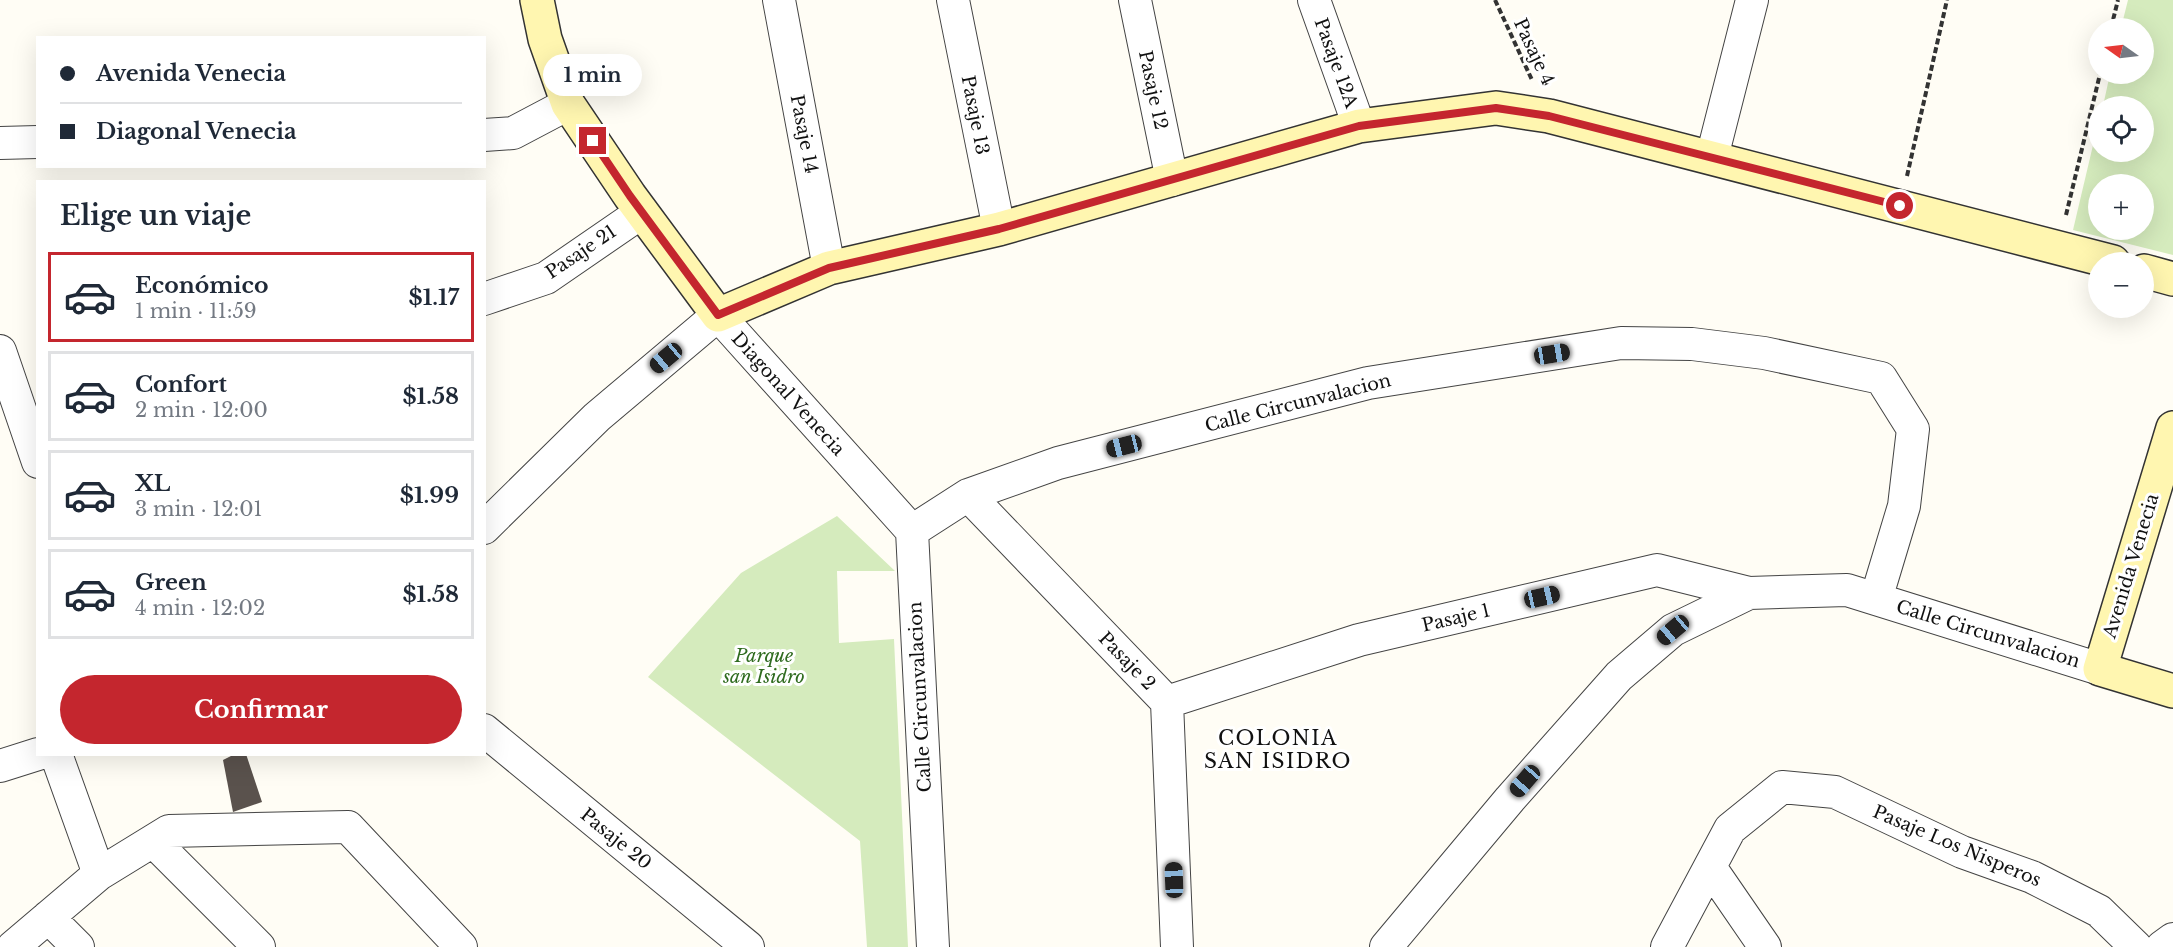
<!DOCTYPE html>
<html lang="es">
<head>
<meta charset="utf-8">
<style>
  :root { --surface:#fff; --page:#f6f6f7; --text:#1f2937; --muted:#747a83; --line:#e0e1e3; --accent:#c4262e }
  body { margin:0; font-family:"Libre Baskerville",serif; background:var(--page); color:var(--text); height:100vh; display:flex; flex-direction:column; font-size:22px; white-space:nowrap }
  * { box-sizing:border-box; margin:0 }
  p { font-size:20px; color:var(--muted) }
  .icon { flex:none; width:33px; height:33px; fill:none; stroke:currentColor; stroke-width:2; stroke-linecap:round; stroke-linejoin:round }
  .map { position:relative; flex:1; overflow:hidden }
  .panel { position:absolute; left:36px; top:180px; width:450px; height:576px; display:flex; flex-direction:column; background:var(--surface); border-radius:0px; box-shadow:0 6px 24px #0002 }
  .panel>* { flex:none }
  .hud { position:absolute; left:36px; top:36px; width:450px; height:132px; border-radius:0px; box-shadow:0 6px 24px #0002; display:grid; align-content:center; height:132px; padding:0 24px; background:var(--surface) }
  .needle { width:39px; rotate:284deg }
  .controls { position:absolute; left:2088px; top:18px; display:grid; gap:12px }
  .controls a { display:grid; place-items:center; width:66px; height:66px; border-radius:50%; background:var(--surface); box-shadow:0 6px 24px #0002; font-size:30px }
  .end { position:absolute; width:27px; height:27px; margin:-14px; border:8px solid #c4262e; background:#fff; box-shadow:0 0 0 3px #fff }
  .from { border-radius:50% }
  .bubble { position:absolute; height:42px; border-radius:21px; background:var(--surface); box-shadow:0 6px 24px #0002; font-size:20px; font-weight:800; line-height:42px; text-align:center }
  .car { position:absolute; width:18px; height:36px; margin:-18px -9px; border-radius:8px; box-shadow:0 0 4px 2px #0007; background:linear-gradient(#222 24%,#8ab4d8 0 40%,#222 0 76%,#8ab4d8 0 86%,#222 0) }
  .hud b { display:flex; align-items:center; gap:21px; height:57px; font-size:22px }
  .hud b+b { border-top:2px solid var(--line) }
  .hud i { width:15px; height:15px; background:var(--text) }
  ul { padding:0; list-style:none }
  li { display:flex; align-items:center; gap:18px; height:90px; margin:0 12px 9px; padding:0 12px; border:3px solid var(--line); border-radius:0px }
  li div { flex:1 }
  li b { display:block; font-size:22px }
  li em { font-style:normal; font-weight:800 }
  li.active { border-color:var(--accent) }
  li>.icon { width:54px; height:54px; stroke-width:1.5 }
  h2 { padding:0 24px; font-size:27px; line-height:72px }
  .cta { display:flex; gap:12px; margin-top:auto; padding:12px 24px }
  .cta a { flex:1; height:69px; border-radius:36px; background:var(--accent); color:#fff; font-size:24px; font-weight:800; line-height:69px; text-align:center }
  .map>svg:first-child { display:block }
  .green { fill:#d5ebbd; fill-rule:evenodd }
  .building { fill:#5a524d }
  .lines { fill:none; stroke-linecap:round; stroke-linejoin:round }
  .street-casing { stroke:#444; stroke-width:34 }
  .secondary-casing { stroke:#333; stroke-width:36 }
  .path { stroke:#333; stroke-width:4; stroke-dasharray:6 3; stroke-linecap:butt }
  .street { stroke:#fff; stroke-width:32 }
  .secondary { stroke:#fff6b0; stroke-width:33 }
  .route { stroke:#c4262e; stroke-width:8 }
  .labels { text-anchor:middle; dominant-baseline:central; stroke-width:6; stroke-linejoin:round; paint-order:stroke }
  .street-label { font-size:18px; fill:#111; stroke:#fff }
  .park-label { font-size:18px; font-style:italic; fill:#2f6b1f; stroke:#fff }
  .neighbourhood-label { font-size:20px; letter-spacing:1.5px; fill:#111; stroke:#fff }
</style>
</head>
<body>
<div class="map">
<svg width="2173" height="947" viewBox="0 0 2173 947">
  <rect width="100%" height="100%" fill="#fffdf5"/>
  <path class="green" d="M2128,0H2173V255L2073,230L2098,124V152H2144V106H2103L2110,74H2144V28H2121ZM2098,184H2144V230H2098Z
    M837,516L895,571H837L839,643L894,639L908,947H867L860,841L648,677L741,573Z"/>
  <path class="building" d="M235,754H246L262,802L233,812L223,760Z"/>
  <g class="lines">
    <g class="street-casing">
      <path id="street" d="M779,0L829,268
        M953,0L999,229
        M1135,0L1172,180
        M1314,0L1359,126
        M484,135L513,133L568,104
        M0,143L38,142
        M1712,157L1752,0
        M484,299L546,278L642,212
        M0,351L38,462
        M968,495L1167,702L1177,947
        M484,528L597,417L718,315L912,531
        M912,531L968,495L1058,463L1368,383L1621,343L1692,344L1764,353L1881,378L1913,429L1904,506L1876,599
        M912,531L933,947
        M1167,702L1359,640L1657,570L1749,593
        M484,730L748,947
        M56,754L99,874
        M0,766L38,754
        M153,841L259,947
        M1710,867L1765,947
        M48,917L78,947
        M13,947L99,874L169,831L348,827L461,947
        M1386,947L1510,799L1619,676L1673,630L1749,593L1847,590L2100,669
        M1667,947L1730,829L1782,787L1835,792L1962,852L2032,877L2099,911L2136,947
        M2162,947L2173,939"/>
    </g>
    <g class="secondary-casing">
      <path id="secondary" d="M537,0L545,39L568,104L630,196L718,315L829,268L999,229L1359,126L1496,108L1549,116L2113,262
        M2144,271L2173,279
        M2173,428L2100,669L2173,691"/>
    </g>
    <path class="path" d="M1495,0L1532,80
      M2111,28L2118,0
      M1907,176L1947,0
      M2066,215L2100,74"/>
    <use href="#street" class="street"/>
    <use href="#secondary" class="secondary"/>
  </g>
  <g class="lines">
    <path class="route" d="M593,141L630,196L718,315L829,268L999,229L1359,126L1496,108L1549,116L1900,206"/>
  </g>
  <g class="labels">
    <g class="street-label">
      <text transform="translate(1534 52) rotate(65)">Pasaje 4</text>
      <text transform="translate(1336 63) rotate(70)">Pasaje 12A</text>
      <text transform="translate(1153 90) rotate(78)">Pasaje 12</text>
      <text transform="translate(975 115) rotate(79)">Pasaje 13</text>
      <text transform="translate(804 134) rotate(79)">Pasaje 14</text>
      <text transform="translate(581 252) rotate(-34)">Pasaje 21</text>
      <text transform="translate(788 394) rotate(48)">Diagonal Venecia</text>
      <text transform="translate(1298 403) rotate(-14)">Calle Circunvalacion</text>
      <text transform="translate(2131 566) rotate(-73)">Avenida Venecia</text>
      <text transform="translate(1456 618) rotate(-13)">Pasaje 1</text>
      <text transform="translate(1988 634) rotate(17)">Calle Circunvalacion</text>
      <text transform="translate(1127 661) rotate(46)">Pasaje 2</text>
      <text transform="translate(920 697) rotate(-93)">Calle Circunvalacion</text>
      <text transform="translate(616 839) rotate(39)">Pasaje 20</text>
      <text transform="translate(1957 846) rotate(23)">Pasaje Los Nisperos</text>
    </g>
    <g class="park-label">
      <text x="764" y="656">Parque<tspan x="764" dy="21">san Isidro</tspan></text>
    </g>
    <g class="neighbourhood-label">
      <text x="1278" y="738">COLONIA<tspan x="1278" dy="23">SAN ISIDRO</tspan></text>
    </g>
  </g>
</svg>
<div class="controls">
<a><svg class="needle" viewBox="-14 -14 28 28"><path d="M0-13l5 13h-10z" fill="#e53935"/><path d="M0 13l5-13h-10z" fill="#747a83"/></svg></a>
<a><svg class="icon" aria-label="locate" viewBox="0 0 24 24"><circle cx="12" cy="12" r="6"/><path d="M12 2v4M12 18v4M2 12h4M18 12h4"/></svg></a>
<a>+</a>
<a>−</a>
</div>
<i class="end from" style="left:1900px;top:206px"></i>
<i class="end" style="left:593px;top:141px"></i>
<div class="bubble" style="left:543px;top:54px;width:99px">1 min</div>
<i class="car" style="left:1552px;top:354px;rotate:81deg"></i>
<i class="car" style="left:666px;top:358px;rotate:230deg"></i>
<i class="car" style="left:1124px;top:446px;rotate:256deg"></i>
<i class="car" style="left:1542px;top:597px;rotate:77deg"></i>
<i class="car" style="left:1673px;top:630px;rotate:230deg"></i>
<i class="car" style="left:1525px;top:781px;rotate:221deg"></i>
<i class="car" style="left:1174px;top:880px;rotate:358deg"></i>
<div class="hud">
<b><i class="from"></i>Avenida Venecia</b>
<b><i></i>Diagonal Venecia</b>
</div>
<section class="panel">
<h2>Elige un viaje</h2>
<ul>
<li class="active"><svg class="icon" aria-label="car" viewBox="0 0 24 24"><path d="M5 17H2v-5l4-1 3-4h7l3 4 3 1v5h-3M9 17h6M6 11h13"/><circle cx="7" cy="17" r="2"/><circle cx="17" cy="17" r="2"/></svg><div><b>Económico</b><p>1 min · 11:59</p></div><em>$1.17</em></li>
<li><svg class="icon" aria-label="car" viewBox="0 0 24 24"><path d="M5 17H2v-5l4-1 3-4h7l3 4 3 1v5h-3M9 17h6M6 11h13"/><circle cx="7" cy="17" r="2"/><circle cx="17" cy="17" r="2"/></svg><div><b>Confort</b><p>2 min · 12:00</p></div><em>$1.58</em></li>
<li><svg class="icon" aria-label="car" viewBox="0 0 24 24"><path d="M5 17H2v-5l4-1 3-4h7l3 4 3 1v5h-3M9 17h6M6 11h13"/><circle cx="7" cy="17" r="2"/><circle cx="17" cy="17" r="2"/></svg><div><b>XL</b><p>3 min · 12:01</p></div><em>$1.99</em></li>
<li><svg class="icon" aria-label="car" viewBox="0 0 24 24"><path d="M5 17H2v-5l4-1 3-4h7l3 4 3 1v5h-3M9 17h6M6 11h13"/><circle cx="7" cy="17" r="2"/><circle cx="17" cy="17" r="2"/></svg><div><b>Green</b><p>4 min · 12:02</p></div><em>$1.58</em></li>
</ul>
<div class="cta"><a>Confirmar</a></div>
</section>
</div>
</body>
</html>
